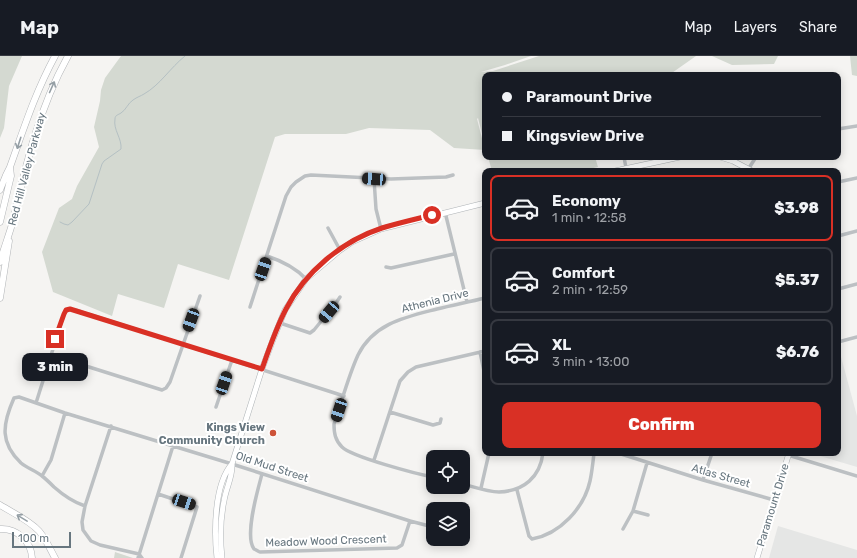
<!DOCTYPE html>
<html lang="en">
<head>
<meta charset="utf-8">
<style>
  :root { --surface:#171b24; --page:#242831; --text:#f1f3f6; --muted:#9ea1a6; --line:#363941; --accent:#d93025 }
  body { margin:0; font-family:Rubik,sans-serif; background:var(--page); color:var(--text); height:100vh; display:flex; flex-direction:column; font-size:15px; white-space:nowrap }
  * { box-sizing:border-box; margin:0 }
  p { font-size:13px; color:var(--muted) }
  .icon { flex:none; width:22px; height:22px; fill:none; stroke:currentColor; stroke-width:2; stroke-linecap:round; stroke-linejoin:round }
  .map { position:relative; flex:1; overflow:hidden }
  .sheet { position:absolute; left:482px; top:112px; width:359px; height:288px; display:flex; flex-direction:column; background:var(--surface); border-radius:8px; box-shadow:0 2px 10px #0003 }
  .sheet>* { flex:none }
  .banner { position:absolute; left:482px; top:16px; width:359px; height:88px; border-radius:8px; box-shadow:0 2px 10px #0003; display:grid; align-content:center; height:88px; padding:0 20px; background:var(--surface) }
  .buttons { position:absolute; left:426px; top:394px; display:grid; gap:8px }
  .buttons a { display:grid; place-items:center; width:44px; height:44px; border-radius:8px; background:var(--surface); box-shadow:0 2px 10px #0003; font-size:20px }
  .scale { position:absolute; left:12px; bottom:10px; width:59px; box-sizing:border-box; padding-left:4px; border:2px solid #67767f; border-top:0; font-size:11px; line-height:14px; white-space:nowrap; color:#67767f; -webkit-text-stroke:3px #fff; paint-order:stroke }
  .end { position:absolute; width:18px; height:18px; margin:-9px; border:5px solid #d93025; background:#fff; box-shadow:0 0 0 2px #fff }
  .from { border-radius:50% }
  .bubble { position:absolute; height:28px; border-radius:8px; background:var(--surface); box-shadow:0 2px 10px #0003; font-size:13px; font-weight:800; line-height:28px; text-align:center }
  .car { position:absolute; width:12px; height:24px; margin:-12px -6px; border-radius:5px; box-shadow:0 0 3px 1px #0007; background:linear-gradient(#222 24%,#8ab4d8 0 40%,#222 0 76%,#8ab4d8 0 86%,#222 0) }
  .banner b { display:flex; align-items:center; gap:14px; height:38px; font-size:15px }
  .banner b+b { border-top:1px solid var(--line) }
  .banner i { width:10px; height:10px; background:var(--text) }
  ul { padding:7px 0 0; list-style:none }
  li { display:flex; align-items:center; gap:12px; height:66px; margin:0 8px 6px; padding:0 12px; border:2px solid var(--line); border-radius:8px }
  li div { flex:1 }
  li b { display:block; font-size:15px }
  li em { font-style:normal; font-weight:800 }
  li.active { border-color:var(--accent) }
  li>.icon { width:36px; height:36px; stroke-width:1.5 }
  .button { display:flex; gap:8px; margin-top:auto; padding:8px 20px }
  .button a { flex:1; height:46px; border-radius:8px; background:var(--accent); color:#fff; font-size:16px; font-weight:800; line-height:46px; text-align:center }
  header { display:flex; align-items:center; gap:24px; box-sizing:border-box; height:56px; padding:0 20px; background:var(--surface); border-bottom:1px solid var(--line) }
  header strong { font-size:19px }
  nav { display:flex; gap:22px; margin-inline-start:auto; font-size:14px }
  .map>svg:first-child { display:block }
  .built { fill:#e5e6e5 }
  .green { fill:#d4d9d1 }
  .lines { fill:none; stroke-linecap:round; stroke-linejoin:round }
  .stream { stroke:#b4c0c3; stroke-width:1 }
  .secondary-casing { stroke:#afb4b7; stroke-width:6 }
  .highway-casing { stroke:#b0b3b6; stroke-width:7 }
  .street { stroke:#bcc0c3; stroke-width:3.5 }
  .secondary { stroke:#fff; stroke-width:5 }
  .highway { stroke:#fff; stroke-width:6 }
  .oneway { stroke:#959fa5 }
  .route { stroke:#d93025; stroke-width:5 }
  .poi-dot { fill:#cd5339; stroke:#fff; stroke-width:1.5 }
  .labels { text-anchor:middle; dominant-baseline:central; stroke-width:4; stroke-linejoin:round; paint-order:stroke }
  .street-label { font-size:11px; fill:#67767f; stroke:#fff }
  .poi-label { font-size:11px; font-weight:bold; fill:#67767f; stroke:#fff; text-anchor:end }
</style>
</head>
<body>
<header>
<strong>Map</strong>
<nav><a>Map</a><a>Layers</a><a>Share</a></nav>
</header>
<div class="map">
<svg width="857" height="502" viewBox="0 0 857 502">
  <rect width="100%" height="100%" fill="#f5f4f2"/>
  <path class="built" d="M840,297L857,360V411L810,397H838V298Z
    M778,470L857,494V502H769Z"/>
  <path class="green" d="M0,0H22L9,30L4,72L0,82Z
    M121,0H531L505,9L481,16L493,15L539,0H696L669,19H485V89L478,62L477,63L485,94L454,92L430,74L369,72L346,78H285L275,81L229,224L178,208L164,252L118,238L112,260L53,236L42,196L59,152L72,143L77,130L99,91L94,71L100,45L101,34L105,22Z
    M712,0H778L774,8L732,9Z
    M850,0H857V20L852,19Z
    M488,101H595L598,111L580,115H492Z
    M115,496L133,502H114Z"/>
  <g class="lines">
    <path class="stream" d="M60,166L64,168L68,169L72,166L89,148L102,108L104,105L121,93C122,82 113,74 115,63C115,59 118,59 121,57C126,54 128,47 133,44C137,41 141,40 144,38C160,29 170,12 185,0"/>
    <g class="secondary-casing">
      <path id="secondary" d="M720,101L733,105L752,115
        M615,115L680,101
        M217,502C214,476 214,428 232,408
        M222,502C220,483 220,464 224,445C226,432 233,420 232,408L262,313L274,281L285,254L306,223L339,195L352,186L381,173L485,147
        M757,502L789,397"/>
    </g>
    <g class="highway-casing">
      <path id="highway" d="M0,134L6,119L10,111
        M0,166L11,120L10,111C24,72 35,37 55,0
        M0,206C4,192 9,179 13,165C26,108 39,52 68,0
        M0,242L9,185
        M0,449C13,457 29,464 39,475C46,483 50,493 55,502
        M0,473C17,472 31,485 32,502"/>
    </g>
    <path class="street" d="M838,73L857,70
      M624,101L626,112
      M749,112L756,101
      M374,123L376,153L381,173
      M838,126L857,122
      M445,156L467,246
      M328,172L340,194
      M838,180L857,175
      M267,200C282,205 295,211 306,223
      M386,211L391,212L454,198
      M838,233L857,228
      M250,251L286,140L291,131L296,126L305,120L311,119L391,123L446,121L453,119
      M280,267L310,277L314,274L336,247L340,241
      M838,286L857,281
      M480,296L485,320
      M51,299L162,334L166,332L170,326L200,240
      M36,347L64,258C69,249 80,256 88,258L344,340
      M216,351L232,304
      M390,356L433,369L440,367L441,363
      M111,370L85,450L82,466L83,474L91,485L100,489L139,498L142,502
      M618,397L703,424L774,444
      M788,399L857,420
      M374,404L400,325L408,316L416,311L485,295
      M262,418C258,433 244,480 254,493C255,493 259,496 260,496L397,492L402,489L410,465
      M42,420L51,404L65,357
      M433,421C417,418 352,401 342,391C335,384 334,377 334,368C342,345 348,321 358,299C374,267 406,261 437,253C453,249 469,246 485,242
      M703,424L712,397
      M463,428C474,431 488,436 499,436C524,435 540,421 543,397
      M481,432L489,397
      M517,434L529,480L532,483C560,478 584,452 590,425C592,416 593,406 594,397
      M158,438L197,451L181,502
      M85,450C73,446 63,439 54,431C50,427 46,423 42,420C36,415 27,412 21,407C0,387 2,369 14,342L19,341L65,357L232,408L410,465L433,471
      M633,455L648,459
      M623,473L633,455L647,407
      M460,483L462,485
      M138,502L173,390"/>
    <use href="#secondary" class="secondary"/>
    <use href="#highway" class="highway"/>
  </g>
  <defs><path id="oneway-shaft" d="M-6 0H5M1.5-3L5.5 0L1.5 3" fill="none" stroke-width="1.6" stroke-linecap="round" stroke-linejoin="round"/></defs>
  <g class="oneway">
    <use href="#oneway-shaft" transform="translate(52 31) rotate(-66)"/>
    <use href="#oneway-shaft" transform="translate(19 87) rotate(108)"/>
    <use href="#oneway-shaft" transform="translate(22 462) rotate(-149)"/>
  </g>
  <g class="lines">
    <path class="route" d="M55,283L64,258L66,254L70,253L262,313C269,293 276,272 286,253C305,216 342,185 382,172C398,167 416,163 432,159"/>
  </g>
  <circle class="poi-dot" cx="273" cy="377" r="4"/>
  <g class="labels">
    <g class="street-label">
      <text transform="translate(27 113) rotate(-75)">Red Hill Valley Parkway</text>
      <text transform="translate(435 245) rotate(-14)">Athenia Drive</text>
      <text transform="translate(272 411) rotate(18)">Old Mud Street</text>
      <text transform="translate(721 420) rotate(16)">Atlas Street</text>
      <text transform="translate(773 449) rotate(-73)">Paramount Drive</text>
      <text transform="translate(326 485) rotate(-2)">Meadow Wood Crescent</text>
    </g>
    <g class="poi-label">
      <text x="265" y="371">Kings View<tspan x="265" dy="13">Community Church</tspan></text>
    </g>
  </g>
</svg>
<div class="buttons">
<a><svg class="icon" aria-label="locate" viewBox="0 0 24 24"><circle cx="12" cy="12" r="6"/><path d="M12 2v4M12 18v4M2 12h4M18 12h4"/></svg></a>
<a><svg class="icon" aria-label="layers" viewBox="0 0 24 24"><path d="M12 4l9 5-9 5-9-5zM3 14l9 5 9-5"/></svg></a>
</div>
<div class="scale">100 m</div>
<i class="end from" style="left:432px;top:159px"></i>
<i class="end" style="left:55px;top:283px"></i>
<div class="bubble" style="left:22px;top:297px;width:66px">3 min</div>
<i class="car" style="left:374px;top:123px;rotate:274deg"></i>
<i class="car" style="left:263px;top:213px;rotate:19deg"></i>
<i class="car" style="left:329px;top:256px;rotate:220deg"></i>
<i class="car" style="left:191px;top:264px;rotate:200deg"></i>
<i class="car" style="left:224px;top:327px;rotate:19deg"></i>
<i class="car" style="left:339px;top:354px;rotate:198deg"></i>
<i class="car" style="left:184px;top:446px;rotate:108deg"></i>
<div class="banner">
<b><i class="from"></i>Paramount Drive</b>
<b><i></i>Kingsview Drive</b>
</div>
<section class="sheet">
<ul>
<li class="active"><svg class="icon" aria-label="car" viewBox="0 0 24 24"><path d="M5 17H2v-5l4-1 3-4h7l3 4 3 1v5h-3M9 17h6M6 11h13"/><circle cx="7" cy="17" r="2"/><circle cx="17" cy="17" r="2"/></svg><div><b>Economy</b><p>1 min · 12:58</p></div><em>$3.98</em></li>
<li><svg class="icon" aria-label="car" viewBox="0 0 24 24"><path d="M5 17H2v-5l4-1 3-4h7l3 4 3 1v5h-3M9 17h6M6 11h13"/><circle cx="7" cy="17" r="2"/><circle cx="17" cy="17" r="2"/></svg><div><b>Comfort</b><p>2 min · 12:59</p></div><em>$5.37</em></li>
<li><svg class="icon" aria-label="car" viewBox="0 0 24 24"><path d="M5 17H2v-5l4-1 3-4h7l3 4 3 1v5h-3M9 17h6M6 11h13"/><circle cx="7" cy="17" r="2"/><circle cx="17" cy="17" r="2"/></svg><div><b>XL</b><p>3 min · 13:00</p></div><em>$6.76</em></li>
</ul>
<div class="button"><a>Confirm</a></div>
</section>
</div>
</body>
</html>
